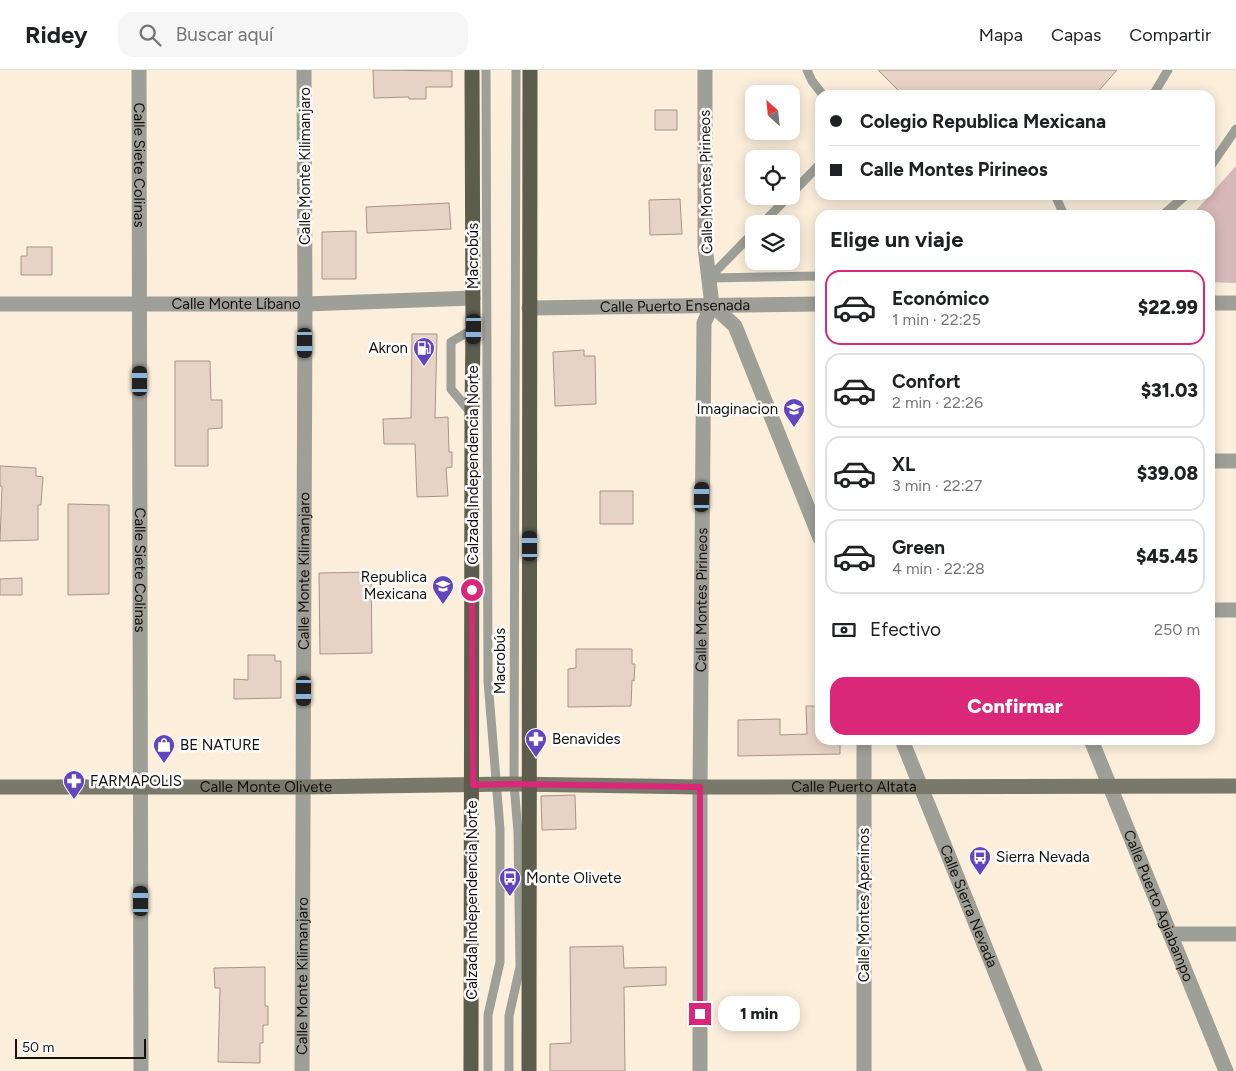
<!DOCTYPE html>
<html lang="es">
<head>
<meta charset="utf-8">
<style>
  :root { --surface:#fff; --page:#f6f6f6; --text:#202124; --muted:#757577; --line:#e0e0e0; --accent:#db2777 }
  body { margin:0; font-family:Figtree,sans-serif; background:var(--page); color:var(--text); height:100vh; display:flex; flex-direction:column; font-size:19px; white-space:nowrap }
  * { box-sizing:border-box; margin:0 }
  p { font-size:16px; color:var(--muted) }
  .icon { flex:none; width:28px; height:28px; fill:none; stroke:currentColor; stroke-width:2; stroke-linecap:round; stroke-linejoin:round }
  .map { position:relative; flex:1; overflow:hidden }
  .details { position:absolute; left:815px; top:140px; width:400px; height:535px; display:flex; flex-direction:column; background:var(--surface); border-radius:15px; box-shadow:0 2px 12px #0003 }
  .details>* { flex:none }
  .guide { position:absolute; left:815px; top:20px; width:400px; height:110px; border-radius:15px; box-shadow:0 2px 12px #0003; display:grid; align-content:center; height:110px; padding:0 15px; background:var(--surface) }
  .needle { width:32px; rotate:333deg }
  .tools { position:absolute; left:745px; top:15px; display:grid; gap:10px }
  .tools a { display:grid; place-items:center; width:55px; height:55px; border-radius:10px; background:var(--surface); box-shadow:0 2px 12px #0003; font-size:25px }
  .scale { position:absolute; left:15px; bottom:12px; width:131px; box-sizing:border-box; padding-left:5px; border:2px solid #15110a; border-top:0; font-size:14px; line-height:18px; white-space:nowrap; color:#15110a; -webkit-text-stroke:4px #fdfdfd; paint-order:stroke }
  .end { position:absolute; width:22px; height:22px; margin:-11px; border:6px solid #db2777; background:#fff; box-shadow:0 0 0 2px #fff }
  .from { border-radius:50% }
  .bubble { position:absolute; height:35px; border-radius:15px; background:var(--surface); box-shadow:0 2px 12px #0003; font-size:16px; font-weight:800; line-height:35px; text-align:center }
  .car { position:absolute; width:15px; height:30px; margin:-15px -8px; border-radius:6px; box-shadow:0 0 4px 1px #0007; background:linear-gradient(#222 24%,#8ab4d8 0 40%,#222 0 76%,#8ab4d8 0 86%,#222 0) }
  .guide b { display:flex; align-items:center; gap:18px; height:48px; font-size:19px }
  .guide b+b { border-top:1px solid var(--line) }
  .guide i { width:12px; height:12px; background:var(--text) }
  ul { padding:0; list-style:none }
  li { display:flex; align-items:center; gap:15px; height:75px; margin:0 10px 8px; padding:0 5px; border:2px solid var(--line); border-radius:15px }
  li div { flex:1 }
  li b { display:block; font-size:19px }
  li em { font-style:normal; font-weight:800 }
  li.active { border-color:var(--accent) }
  li>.icon { width:45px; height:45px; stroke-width:1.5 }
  h2 { padding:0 15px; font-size:22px; line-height:60px }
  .pay { display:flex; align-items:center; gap:12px; height:55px; padding:0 15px; font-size:19px }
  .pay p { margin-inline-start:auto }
  .primary-button { display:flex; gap:10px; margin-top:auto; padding:10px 15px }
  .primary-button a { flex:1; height:58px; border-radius:15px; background:var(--accent); color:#fff; font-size:20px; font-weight:800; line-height:58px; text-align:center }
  header { display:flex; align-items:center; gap:30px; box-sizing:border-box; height:70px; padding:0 25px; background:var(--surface); border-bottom:1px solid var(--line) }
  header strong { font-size:24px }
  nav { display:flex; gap:28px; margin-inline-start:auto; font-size:18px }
  .search { width:350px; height:45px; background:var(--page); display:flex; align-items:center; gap:12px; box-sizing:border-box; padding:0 18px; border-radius:15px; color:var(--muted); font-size:19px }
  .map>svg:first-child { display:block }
  .green { fill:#d6b8b8 }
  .building { fill:#e7d2c6; stroke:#a89489 }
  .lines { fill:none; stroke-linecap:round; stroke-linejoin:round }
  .lane { stroke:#9e9f96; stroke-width:9 }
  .street { stroke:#9e9f96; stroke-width:15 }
  .secondary { stroke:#78786b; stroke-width:15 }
  .primary { stroke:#5c5d4d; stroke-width:15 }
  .route { stroke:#db2777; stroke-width:6 }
  .labels { text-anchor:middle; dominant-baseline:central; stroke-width:5; stroke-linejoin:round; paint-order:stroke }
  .street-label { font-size:15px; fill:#15110a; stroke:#fdfdfd }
  .poi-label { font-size:15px; fill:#15110a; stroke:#fdfdfd; text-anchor:start }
</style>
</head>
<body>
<header>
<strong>Ridey</strong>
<div class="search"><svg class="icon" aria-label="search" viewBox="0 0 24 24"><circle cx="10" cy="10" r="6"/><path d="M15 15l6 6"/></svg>Buscar aquí</div>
<nav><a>Mapa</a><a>Capas</a><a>Compartir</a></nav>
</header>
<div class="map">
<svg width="1236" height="1001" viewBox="0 0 1236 1001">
  <rect width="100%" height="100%" fill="#fbeedb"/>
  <path class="green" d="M1236,96V213L1210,212V145H1192Z"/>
  <path class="building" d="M373,0L452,1V17H426V29H409V27L374,28Z
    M878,0H1117L1095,25H903Z
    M655,40H677V60H655Z
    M680,129L682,164L650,165L649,130Z
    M449,133L451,159L367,163L366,137Z
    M356,161V209H322V162Z
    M27,177H52V205H21V186H27Z
    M412,264H437L435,348L448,347L449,382H452V397L446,398L448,426L417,427L415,374H384L383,349L411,348Z
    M584,280V286H595L596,334L555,336L553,282Z
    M175,291H210L211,330H222V358L208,359V396H175Z
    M0,396L36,398V406L43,407L41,435H38V470L0,471L2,416H0Z
    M600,421H633V454H600Z
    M68,434L109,435V524L68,525Z
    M371,502L372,583L320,584L319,503Z
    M22,508V525H0V509Z
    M576,579H632V594H635L634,611L632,610L631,636L568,637V599L576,598Z
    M248,585H275V591H281V628L234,629V609L248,610Z
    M806,636H820V670H840V684L738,686V650L780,649V665L807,664Z
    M575,725L576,759L542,760L541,726Z
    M623,876L624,898L666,897V915L624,917L625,1001H550V974L571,973L570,877Z
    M265,897V936H268V955H263V973H260V993L218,992L220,918H215L214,898Z"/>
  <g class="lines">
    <path class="lane" d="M486,0L488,611L500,759V892L488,945V1001
      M807,0L812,11L823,25
      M1153,25L1168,0
      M1210,97L1236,59
      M791,124L820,94
      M1055,125L1064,145
      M1163,145L1186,125
      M762,154L789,126
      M709,208L820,206
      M709,208L754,162
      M472,344L451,319V272L473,259
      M509,1001V946L520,897L518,762L514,714L516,0"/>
    <g class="street">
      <path id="s1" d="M139,0L141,1001"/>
      <path d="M1210,233H1236"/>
      <path id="s2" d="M0,234H305L473,228"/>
      <path d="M712,235L735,256L820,468"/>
      <path id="s3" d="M529,238L820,234"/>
      <path d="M1210,391H1236"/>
      <path d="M1210,540H1236"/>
      <path d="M864,670V1001"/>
      <path id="s4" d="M902,670L1035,1001"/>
      <path id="s5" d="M1091,670L1226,1001"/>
      <path d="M1170,864H1236"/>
      <path id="s6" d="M302,1001L305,234L304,0"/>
      <path id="s7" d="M700,1001V717L704,253L712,235L705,177V0"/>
    </g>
    <path class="secondary" id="s8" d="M0,717H304L514,714L700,717L1236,716"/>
    <path class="primary" d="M471,1001L472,344L473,259L472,0
      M529,1001L530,0"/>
  </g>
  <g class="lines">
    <path class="route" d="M472,520L473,715L514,714L700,717V944"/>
  </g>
  <defs>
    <g id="fuel-pin" transform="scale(1.125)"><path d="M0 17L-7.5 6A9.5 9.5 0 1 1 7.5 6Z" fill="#6346bf" stroke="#fdfdfd"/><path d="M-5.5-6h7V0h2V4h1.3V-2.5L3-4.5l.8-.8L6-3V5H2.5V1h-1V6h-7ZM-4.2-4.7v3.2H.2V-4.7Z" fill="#fff"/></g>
    <g id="school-pin" transform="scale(1.125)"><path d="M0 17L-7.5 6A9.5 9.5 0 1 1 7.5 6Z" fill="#6346bf" stroke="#fdfdfd"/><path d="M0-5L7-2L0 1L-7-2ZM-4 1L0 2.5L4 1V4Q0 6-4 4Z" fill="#fff"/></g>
    <g id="pharmacy-pin" transform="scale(1.125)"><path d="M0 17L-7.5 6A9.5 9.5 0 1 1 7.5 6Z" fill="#6346bf" stroke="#fdfdfd"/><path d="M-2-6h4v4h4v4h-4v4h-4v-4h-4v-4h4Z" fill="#fff"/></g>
    <g id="shop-pin" transform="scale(1.125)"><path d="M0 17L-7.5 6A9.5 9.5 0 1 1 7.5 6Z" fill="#6346bf" stroke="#fdfdfd"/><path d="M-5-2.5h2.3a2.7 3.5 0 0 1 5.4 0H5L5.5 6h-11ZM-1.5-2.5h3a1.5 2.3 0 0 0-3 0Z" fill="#fff"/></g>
    <g id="bus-pin" transform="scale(1.125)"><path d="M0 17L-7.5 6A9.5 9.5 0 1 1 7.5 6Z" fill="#6346bf" stroke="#fdfdfd"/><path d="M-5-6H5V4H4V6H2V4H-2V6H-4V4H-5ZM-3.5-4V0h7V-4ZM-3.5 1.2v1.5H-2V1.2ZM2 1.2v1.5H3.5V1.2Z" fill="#fff"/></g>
  </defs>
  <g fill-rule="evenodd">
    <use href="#fuel-pin" x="424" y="278"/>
    <use href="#school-pin" x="794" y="339"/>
    <use href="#school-pin" x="443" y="516"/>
    <use href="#pharmacy-pin" x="536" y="669"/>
    <use href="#shop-pin" x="164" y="675"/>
    <use href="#pharmacy-pin" x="74" y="711"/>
    <use href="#bus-pin" x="980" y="787"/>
    <use href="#bus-pin" x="510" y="808"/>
  </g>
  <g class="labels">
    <g class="street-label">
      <text stroke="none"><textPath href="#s1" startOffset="95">Calle Siete Colinas</textPath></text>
      <text transform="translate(305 96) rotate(-90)">Calle Monte Kilimanjaro</text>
      <text transform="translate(706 112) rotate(-91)">Calle Montes Pirineos</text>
      <text transform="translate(473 186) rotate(-90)">Macrobús</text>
      <text stroke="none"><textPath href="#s2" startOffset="236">Calle Monte Líbano</textPath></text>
      <text stroke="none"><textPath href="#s3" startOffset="146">Calle Puerto Ensenada</textPath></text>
      <text transform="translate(473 395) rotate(-90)">Calzada Independencia Norte</text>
      <text stroke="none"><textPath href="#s1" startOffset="500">Calle Siete Colinas</textPath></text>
      <text stroke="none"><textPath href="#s6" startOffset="500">Calle Monte Kilimanjaro</textPath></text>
      <text stroke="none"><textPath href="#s7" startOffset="471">Calle Montes Pirineos</textPath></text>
      <text transform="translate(500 591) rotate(-90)">Macrobús</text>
      <text stroke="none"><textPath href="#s8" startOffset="266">Calle Monte Olivete</textPath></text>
      <text stroke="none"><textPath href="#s8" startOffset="854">Calle Puerto Altata</textPath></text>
      <text transform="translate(472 830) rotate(-90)">Calzada Independencia Norte</text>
      <text transform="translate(864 835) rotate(-90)">Calle Montes Apeninos</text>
      <text stroke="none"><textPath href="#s4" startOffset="179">Calle Sierra Nevada</textPath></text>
      <text stroke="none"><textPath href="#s5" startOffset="179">Calle Puerto Agiabampo</textPath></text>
      <text stroke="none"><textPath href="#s6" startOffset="95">Calle Monte Kilimanjaro</textPath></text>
    </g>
    <g class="poi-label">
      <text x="408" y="278" text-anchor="end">Akron</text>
      <text x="778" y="339" text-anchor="end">Imaginacion</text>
      <text x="427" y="507" text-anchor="end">Republica<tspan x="427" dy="17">Mexicana</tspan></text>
      <text x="552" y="669">Benavides</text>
      <text x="180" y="675">BE NATURE</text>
      <text x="90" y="711">FARMAPOLIS</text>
      <text x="996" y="787">Sierra Nevada</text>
      <text x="526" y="808">Monte Olivete</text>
    </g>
  </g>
</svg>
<div class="tools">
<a><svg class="needle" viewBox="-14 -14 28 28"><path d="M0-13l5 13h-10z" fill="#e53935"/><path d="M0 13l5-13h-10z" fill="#757577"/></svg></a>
<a><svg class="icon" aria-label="locate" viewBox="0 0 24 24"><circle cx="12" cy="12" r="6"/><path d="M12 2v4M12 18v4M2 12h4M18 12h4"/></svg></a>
<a><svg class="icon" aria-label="layers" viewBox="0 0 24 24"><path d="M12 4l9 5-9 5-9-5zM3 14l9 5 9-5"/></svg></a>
</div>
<div class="scale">50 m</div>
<i class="end from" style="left:472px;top:520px"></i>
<i class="end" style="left:700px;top:944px"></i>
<div class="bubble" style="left:718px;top:926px;width:82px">1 min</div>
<i class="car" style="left:474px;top:259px;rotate:181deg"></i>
<i class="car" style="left:305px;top:273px;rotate:180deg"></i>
<i class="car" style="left:140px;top:311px;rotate:0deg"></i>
<i class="car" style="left:702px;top:427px;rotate:1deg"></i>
<i class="car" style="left:530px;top:476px;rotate:0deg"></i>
<i class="car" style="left:304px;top:621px;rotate:180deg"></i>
<i class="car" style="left:141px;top:831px;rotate:0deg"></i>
<div class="guide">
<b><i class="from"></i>Colegio Republica Mexicana</b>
<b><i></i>Calle Montes Pirineos</b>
</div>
<section class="details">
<h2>Elige un viaje</h2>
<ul>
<li class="active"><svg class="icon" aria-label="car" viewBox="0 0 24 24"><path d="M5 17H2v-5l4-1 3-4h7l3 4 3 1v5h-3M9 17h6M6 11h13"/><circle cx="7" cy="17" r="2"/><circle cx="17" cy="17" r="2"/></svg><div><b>Económico</b><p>1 min · 22:25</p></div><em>$22.99</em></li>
<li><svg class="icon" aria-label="car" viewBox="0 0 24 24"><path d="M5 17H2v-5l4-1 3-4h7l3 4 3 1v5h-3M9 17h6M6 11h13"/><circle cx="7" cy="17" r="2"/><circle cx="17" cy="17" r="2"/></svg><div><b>Confort</b><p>2 min · 22:26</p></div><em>$31.03</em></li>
<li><svg class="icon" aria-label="car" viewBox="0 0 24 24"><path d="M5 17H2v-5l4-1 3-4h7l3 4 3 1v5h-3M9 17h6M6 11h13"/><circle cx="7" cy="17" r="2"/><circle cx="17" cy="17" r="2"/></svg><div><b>XL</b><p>3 min · 22:27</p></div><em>$39.08</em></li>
<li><svg class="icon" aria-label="car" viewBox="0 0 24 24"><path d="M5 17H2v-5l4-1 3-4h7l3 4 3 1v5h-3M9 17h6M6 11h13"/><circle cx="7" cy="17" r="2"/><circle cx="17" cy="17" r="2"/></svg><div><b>Green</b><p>4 min · 22:28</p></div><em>$45.45</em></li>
</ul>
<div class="pay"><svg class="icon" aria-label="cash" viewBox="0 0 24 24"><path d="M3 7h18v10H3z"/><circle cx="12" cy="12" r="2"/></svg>Efectivo<p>250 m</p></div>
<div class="primary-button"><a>Confirmar</a></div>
</section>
</div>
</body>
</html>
